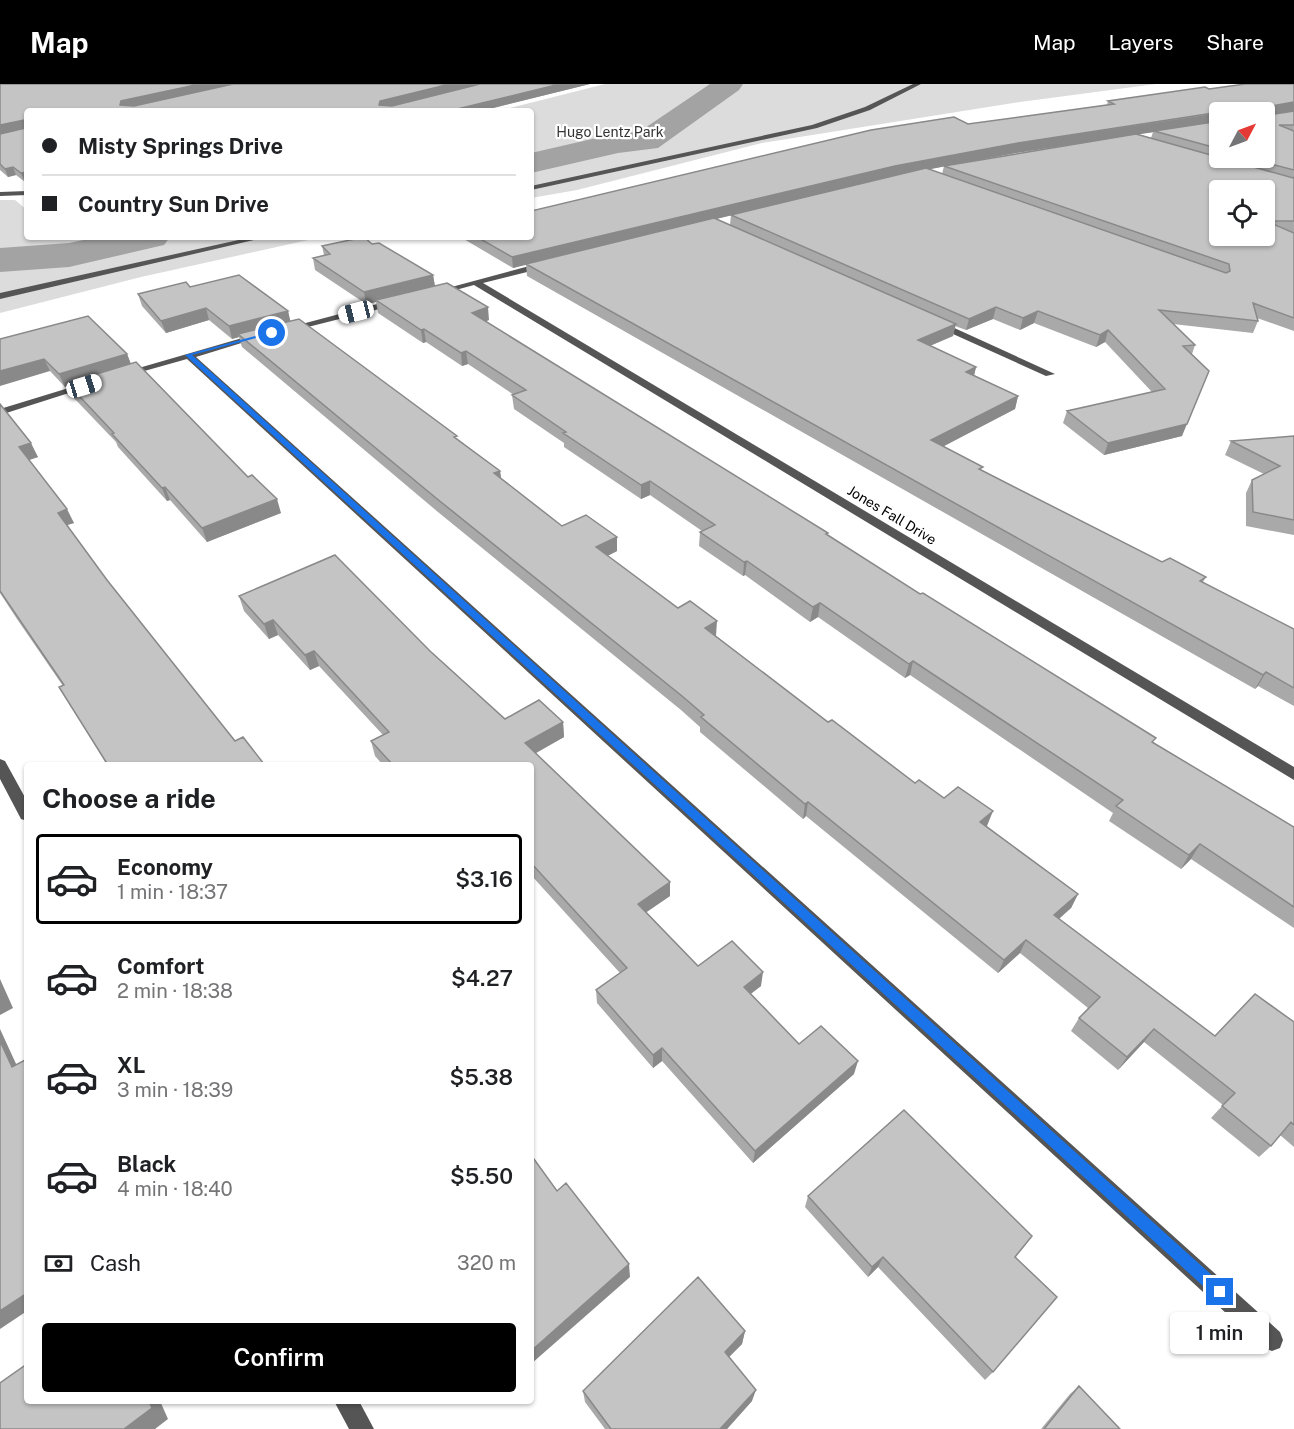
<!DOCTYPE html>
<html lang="en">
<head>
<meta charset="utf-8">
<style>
  :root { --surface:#fff; --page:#f2f2f2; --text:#202124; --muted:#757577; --line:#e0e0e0; --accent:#000 }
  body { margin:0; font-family:"Public Sans",sans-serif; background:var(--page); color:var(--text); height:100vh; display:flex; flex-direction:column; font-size:22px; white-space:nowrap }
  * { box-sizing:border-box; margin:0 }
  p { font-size:20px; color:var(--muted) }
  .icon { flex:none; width:33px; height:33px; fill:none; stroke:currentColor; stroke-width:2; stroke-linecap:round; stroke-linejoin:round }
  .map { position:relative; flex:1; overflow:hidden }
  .sheet { position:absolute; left:24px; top:678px; width:510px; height:642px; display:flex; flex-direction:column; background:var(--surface); border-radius:6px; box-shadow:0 2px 4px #0004 }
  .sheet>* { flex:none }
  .hud { position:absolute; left:24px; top:24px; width:510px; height:132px; border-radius:6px; box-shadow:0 2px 4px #0004; display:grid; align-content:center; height:132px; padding:0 18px; background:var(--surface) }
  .needle { width:39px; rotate:49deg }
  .buttons { position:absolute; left:1209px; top:18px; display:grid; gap:12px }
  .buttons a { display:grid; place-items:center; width:66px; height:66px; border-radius:6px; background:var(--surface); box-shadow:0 2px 4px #0004; font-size:30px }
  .end { position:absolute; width:27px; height:27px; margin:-14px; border:8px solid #1a73e8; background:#fff; box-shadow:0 0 0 3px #fff }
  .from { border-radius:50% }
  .bubble { position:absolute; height:42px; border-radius:6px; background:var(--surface); box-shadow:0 2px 4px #0004; font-size:20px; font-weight:600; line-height:42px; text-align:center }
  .car { position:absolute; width:18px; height:36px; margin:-18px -9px; border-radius:8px; box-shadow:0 0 4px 2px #0007; background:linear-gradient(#fff 24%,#345 0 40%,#fff 0 76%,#345 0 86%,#fff 0) }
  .hud b { display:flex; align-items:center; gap:21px; height:57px; font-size:22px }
  .hud b+b { border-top:2px solid var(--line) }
  .hud i { width:15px; height:15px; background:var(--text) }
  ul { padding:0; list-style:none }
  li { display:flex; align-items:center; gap:18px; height:90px; margin:0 12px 9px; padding:0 6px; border:3px solid transparent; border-radius:6px }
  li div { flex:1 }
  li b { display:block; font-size:22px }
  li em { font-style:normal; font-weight:600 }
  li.active { border-color:var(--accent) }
  li>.icon { width:54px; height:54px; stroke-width:1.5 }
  h2 { padding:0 18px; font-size:27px; line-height:72px }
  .pay { display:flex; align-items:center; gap:15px; height:66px; padding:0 18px; font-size:22px }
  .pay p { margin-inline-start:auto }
  .button { display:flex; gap:12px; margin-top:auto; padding:12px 18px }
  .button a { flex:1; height:69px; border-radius:6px; background:var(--accent); color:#fff; font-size:24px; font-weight:600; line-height:69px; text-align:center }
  header { display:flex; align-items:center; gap:36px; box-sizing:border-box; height:84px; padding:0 30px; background:var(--accent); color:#fff }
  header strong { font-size:28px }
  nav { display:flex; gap:33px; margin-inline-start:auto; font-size:21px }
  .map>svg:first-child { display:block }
  .green { fill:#dcdcdc }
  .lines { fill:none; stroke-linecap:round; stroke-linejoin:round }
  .river { fill:#a3a3a3; fill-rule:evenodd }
  .minor { fill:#555; fill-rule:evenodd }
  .wall { fill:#a9a9a9; fill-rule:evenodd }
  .shaded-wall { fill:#898989 }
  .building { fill:#c4c4c4; stroke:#898989; stroke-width:1.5; fill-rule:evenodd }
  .route { fill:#1a73e8 }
  .labels { text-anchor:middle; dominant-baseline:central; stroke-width:4.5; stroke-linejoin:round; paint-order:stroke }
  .far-park-label { font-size:14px; fill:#333; stroke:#fff }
  .far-street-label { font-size:14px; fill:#000; stroke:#fff }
</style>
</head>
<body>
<header>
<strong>Map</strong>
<nav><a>Map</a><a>Layers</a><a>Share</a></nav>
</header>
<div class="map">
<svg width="1294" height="1345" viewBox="0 0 1294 1345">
  <rect width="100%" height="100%" fill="#fff"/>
  <path class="green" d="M605,0H1156L1020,18L762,59L577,106L531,114V27H498Z
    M0,116H15L27,126V153H322L141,193L0,229Z"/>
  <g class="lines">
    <path class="river" d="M710,0H743L739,6L658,64L618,69L531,89V69L618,49L639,48Z
      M98,153H170L164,161L69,183L0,188V164L69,159Z"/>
    <path class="minor" d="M913,0H921L870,26L817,44L531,106V102L812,41L865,23Z
      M27,107V111L0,112V108Z
      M252,153H267L0,215V209Z
      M544,178L548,181L547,183L483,199L1294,683V696L474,201L437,211L433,208Z
      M396,215L399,216V220L288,248L283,245Z
      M933,237H939L1055,290L1046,292L933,241Z
      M256,250L264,252L196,273L1280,1248L1283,1256L1280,1264L1272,1267L1264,1264L187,275L123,293L118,290Z
      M85,299L94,301L0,331V325Z
      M0,675L5,677L27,717V737L21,735L0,695Z
      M334,1317H359L374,1345H349Z"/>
  </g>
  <path class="wall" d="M0,0H590L481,27H27L25,98L16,91L8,93L0,86Z
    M1294,0V148H1293L1294,149V247L1257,234L1258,237L1253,249L1173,240L1195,261L1192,270L1182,352L1104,371L1063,339L1067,327L1152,308L1105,258L1096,263L1034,239L1020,246L993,235L966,246L955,242L953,252L930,262L976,283L974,291L1018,312L1015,325L943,362L982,386L1162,478L1206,493L1203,498L1294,545V622L1258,602L1255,605L527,192L526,180L513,184L462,154V153H531L968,40L1107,21L1108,17L1209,5ZM1220,28H1264V74H1220ZM1153,48L1151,54L1138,50ZM1078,59L972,77L1016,69ZM944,82L942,90L928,85L935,84ZM731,131L730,141L716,135Z
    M322,162L433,191L435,202L489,236L486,237L828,452L1154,659L1294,743V844L1191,775L1181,785L1109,737L1113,729L910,591L905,594L818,533L810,538L745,491L743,492L699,462L700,448L702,447L650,411L641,415L564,363V359L514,325L512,311H514L468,280L462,282L426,258L423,259L378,229L376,218L366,220L315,186L313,174L324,171Z
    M190,203L288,227L290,237L458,355L500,387L501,395L562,442L617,467L607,472L716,552L828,638L915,699L944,714L987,742L1078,810L1071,824L1059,835L1215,952L1294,938V1063L1280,1051L1271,1062L1259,1073L1211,1034L1223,1021L1144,958L1118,986L1071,947L1079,934L1088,924L1020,869L998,889L806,732L803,735L700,648V643L681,626L438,428L242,263L239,253L232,255L209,236L166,249L142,222L138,210Z
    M0,255L127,270L131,280L281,429L207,458L170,416L167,417L118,363L116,358L72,312L68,302L65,303L50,287Z
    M0,320L38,373L29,376L74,439L67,441L107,496L235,657L265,681H107L59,603L63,602L17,535L0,509Z
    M1294,352V451L1246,442V409L1252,396L1264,390L1225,371L1231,357Z
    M239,512L430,567L505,635L563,638L564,653L536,669L670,812L646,828L698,882L761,902L751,910L799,960L854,990L753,1079L662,977L653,984L597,919L596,906L620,889L531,791V681H383L375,672L371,657L383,651L319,582L310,586L278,551L269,555L244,527Z
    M808,1112L1024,1162L1015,1173L993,1288L985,1296L878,1183L868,1193L805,1123Z
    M745,1247L742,1260L729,1273L752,1317L727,1345H605L585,1318L583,1307Z
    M1079,1302L1120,1345H1041L1070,1310Z"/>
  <path class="shaded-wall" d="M200,0H236L123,27L120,21L121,17Z
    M450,0H481L381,27L379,21L380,17Z
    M560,0H590L481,27H449Z
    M1294,18V27L1264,32L1266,23Z
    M1220,29V38L1016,69L894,92L513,184L512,173L895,82L1018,59Z
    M24,36L27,44L0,50V41Z
    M13,83L16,91L8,93L5,85Z
    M27,88V97L25,98L21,89Z
    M433,191L435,203L376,216V218L366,220L364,208Z
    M488,223L489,236L474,242L472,229Z
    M996,223L993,235L966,246L969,235Z
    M206,224L209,236L166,249L161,237Z
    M288,227L291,240L238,250L239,253L232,255L229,242Z
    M1038,227L1034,239L1020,246L1023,234Z
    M956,240L953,252L915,268L918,256Z
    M424,245L426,258L423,259L421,246Z
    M1108,246L1105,258L1096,263L1100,251Z
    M466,267L468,280L462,282L461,269Z
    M127,270L132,283L67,299L68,302L65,303L59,290Z
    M44,275L50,287L0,302V287Z
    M976,283L973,296L966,288Z
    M1209,287L1182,352L1104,371L1108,359Z
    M1018,312L1015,325L929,370L931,356Z
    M31,359L38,373L26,377L19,363Z
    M500,387L502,401L494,389Z
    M650,397V411L641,415V401Z
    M165,403L170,416L167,417L162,404Z
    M277,415L281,429L207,458L202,444Z
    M67,425L74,439L64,442L58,429Z
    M617,453V467L596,478V463Z
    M747,477L745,491L743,492L744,478Z
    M820,519L818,533L810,538L813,523Z
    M273,536L278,551L269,555L264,540Z
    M717,537L716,552L705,544Z
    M314,567L319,582L310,586L305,571Z
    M913,577L910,591L905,594L909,580Z
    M1266,588L1258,602L1255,605L1263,591Z
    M563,638L564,653L527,674L525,659Z
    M808,718L806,732L803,735L805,720Z
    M993,727L987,742L975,752L980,738Z
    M1200,760L1191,775L1181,785L1189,771Z
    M670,798V812L638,834V820Z
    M1078,810L1071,824L1047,845L1054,831Z
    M1026,856L1020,869L998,889L1004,876Z
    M763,888L761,902L742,916L744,903Z
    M0,895L13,924L0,931Z
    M0,945L23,995L12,983L0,957Z
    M1154,945L1144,958L1118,986L1127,973Z
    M662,964V977L653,984V971Z
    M858,977L854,990L753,1079L755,1067Z
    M883,1173L878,1183L868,1193L872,1183Z
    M629,1180L630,1193L531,1280V1267Z
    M27,1209V1227L0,1245V1227Z
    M745,1247L742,1260L722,1280L725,1268Z
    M756,1306L752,1317L727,1345H720Z
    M149,1317H160L168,1335L155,1345H124Z"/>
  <path class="building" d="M0,0H200L121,17L120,21L134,22L233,0H450L380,17L379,21L392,22L480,0H560L449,27H27V88L21,89L13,83L5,85L0,80V50L26,44V38L24,36L0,41Z
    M1245,0H1294V18L1266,23L1265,29L1268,31L1294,27V41H1279L1294,47V86L1248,74H1264V28H1220L1018,59L895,82L512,173L477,153H531V127L871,46L954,33L968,40L1114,20L1108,17L1205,3L1209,5Z
    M1220,37V65L1154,47Z
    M1136,50L1293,94L1294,93V137H1266L1294,149V234L1253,219L1258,237L1159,226L1195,261L1183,262L1209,287L1187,340L1108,359L1067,327L1165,305L1108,246L1100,251L1038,227L1023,234L996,223L969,235L731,131L926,84L1226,189L1230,187L1229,180L944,82ZM1220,106H1264V152H1220Z
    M714,134L956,240L918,256L976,283L966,288L1018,312L931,356L983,383L979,385L1162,478L1170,474L1206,493L1200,497L1294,545V604L1266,588L1263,591L526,180Z
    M364,153L372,160L379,159L433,191L364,208L313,174L330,170L322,162Z
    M239,191L288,227L229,242L206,224L161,237L138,210L186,198L190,203Z
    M447,199L488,223L472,229L828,449L826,450L920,510L923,509L1156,654L1152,658L1294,743V823L1200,760L1189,771L1116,722L1123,716L913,577L909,580L820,519L813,523L747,477L744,478L700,448L715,441L650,397L641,401L563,349L566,348L512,311L526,306L466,267L461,269L424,245L421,246L376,216Z
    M88,232L127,270L59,290L44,275L0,287V255Z
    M299,235L457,352L454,353L500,387L494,389L562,442L586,431L617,453L596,463L678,524L690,517L717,537L705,544L828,638L832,636L915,699L919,696L944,714L958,703L993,727L980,738L1078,810L1054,831L1215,952L1255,910L1294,938V1041L1291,1038L1271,1062L1222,1022L1235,1009L1154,945L1127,973L1079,934L1100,913L1026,856L1004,876L808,718L805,720L701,633L704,631L682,612L436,414L238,250Z
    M136,278L248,393L252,391L277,415L202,444L165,403L162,404L112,350L114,349L67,299Z
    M0,320L31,359L19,363L67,425L58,429L107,496L235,657L243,653L264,680L261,681H108L59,603L64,601L0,507Z
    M1294,352V436L1253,428L1252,396L1280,382L1231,357Z
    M335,471L430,567L505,635L539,616L563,638L525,659L670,798L638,820L698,882L732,857L763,888L744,903L799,960L821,942L858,977L755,1067L662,964L653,971L596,906L627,884L531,779V681H393L371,657L389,648L314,567L305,571L273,536L264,540L239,512Z
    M0,957L12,983L27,975V1209L0,1227Z
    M904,1026L1032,1152L1015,1173L1057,1213L993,1288L883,1173L872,1183L808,1112Z
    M531,1071L557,1107L566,1099L629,1180L531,1267Z
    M698,1193L745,1247L725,1268L756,1306L720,1345H611L583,1307Z
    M27,1280V1317H149L152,1324L124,1345H0V1299Z
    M1079,1302L1120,1345H1044Z"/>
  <path class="route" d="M270,248L275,249L192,271L1225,1203L1227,1208L1225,1213L1220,1215L1215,1213L185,271Z"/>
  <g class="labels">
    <g class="far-park-label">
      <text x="610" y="48">Hugo Lentz Park</text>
    </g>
    <g class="far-street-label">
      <text transform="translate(892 431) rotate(31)">Jones Fall Drive</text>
    </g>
  </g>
</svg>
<div class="buttons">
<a><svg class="needle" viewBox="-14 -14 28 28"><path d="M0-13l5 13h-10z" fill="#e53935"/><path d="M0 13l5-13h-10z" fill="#757577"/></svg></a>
<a><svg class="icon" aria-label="locate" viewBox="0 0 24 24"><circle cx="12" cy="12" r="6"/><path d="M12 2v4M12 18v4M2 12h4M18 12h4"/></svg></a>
</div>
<i class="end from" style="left:272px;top:249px"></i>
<i class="end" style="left:1220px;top:1208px"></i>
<div class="bubble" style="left:1170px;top:1228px;width:99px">1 min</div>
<i class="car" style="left:356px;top:228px;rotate:256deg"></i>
<i class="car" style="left:84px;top:302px;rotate:73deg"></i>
<div class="hud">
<b><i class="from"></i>Misty Springs Drive</b>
<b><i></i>Country Sun Drive</b>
</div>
<section class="sheet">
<h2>Choose a ride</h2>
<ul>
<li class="active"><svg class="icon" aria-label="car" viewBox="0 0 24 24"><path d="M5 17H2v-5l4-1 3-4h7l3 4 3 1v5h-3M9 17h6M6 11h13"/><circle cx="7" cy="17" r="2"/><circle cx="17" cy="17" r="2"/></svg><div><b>Economy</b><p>1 min · 18:37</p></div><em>$3.16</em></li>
<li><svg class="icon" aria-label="car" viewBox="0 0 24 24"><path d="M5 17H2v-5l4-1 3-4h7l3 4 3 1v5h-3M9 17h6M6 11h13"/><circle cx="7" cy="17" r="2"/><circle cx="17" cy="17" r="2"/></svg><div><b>Comfort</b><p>2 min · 18:38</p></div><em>$4.27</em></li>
<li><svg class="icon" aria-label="car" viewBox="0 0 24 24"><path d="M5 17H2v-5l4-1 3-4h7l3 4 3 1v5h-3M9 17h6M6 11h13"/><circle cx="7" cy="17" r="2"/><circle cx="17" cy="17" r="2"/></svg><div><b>XL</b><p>3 min · 18:39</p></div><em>$5.38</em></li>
<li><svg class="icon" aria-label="car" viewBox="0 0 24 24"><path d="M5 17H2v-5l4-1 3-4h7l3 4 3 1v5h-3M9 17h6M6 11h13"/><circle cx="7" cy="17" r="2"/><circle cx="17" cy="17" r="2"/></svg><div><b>Black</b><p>4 min · 18:40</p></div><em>$5.50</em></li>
</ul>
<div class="pay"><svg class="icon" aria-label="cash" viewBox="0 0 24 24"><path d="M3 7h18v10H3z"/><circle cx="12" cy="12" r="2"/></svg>Cash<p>320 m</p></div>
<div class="button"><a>Confirm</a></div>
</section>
</div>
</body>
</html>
